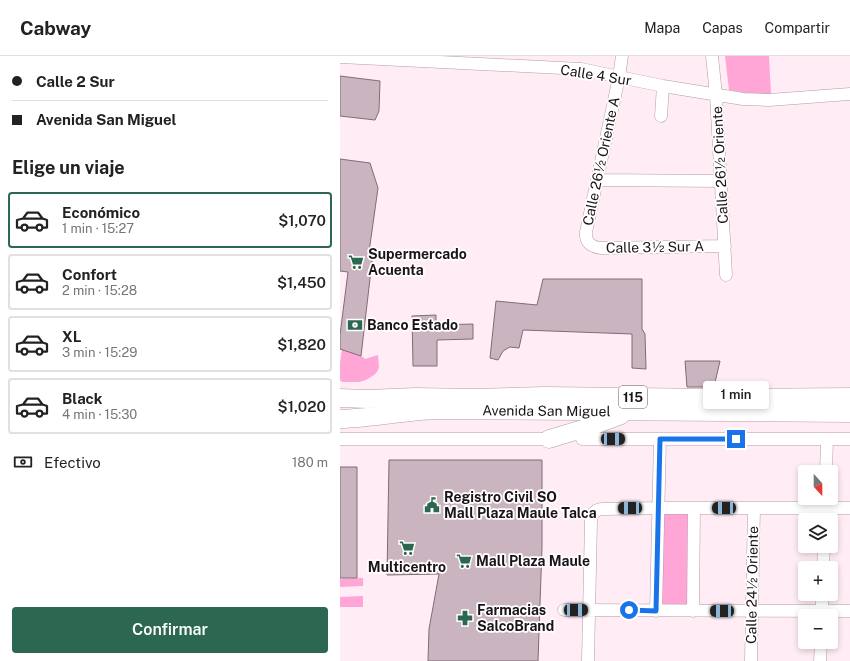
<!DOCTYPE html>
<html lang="es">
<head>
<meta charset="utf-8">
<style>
  :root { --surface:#fff; --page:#f2f2f2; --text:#222; --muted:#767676; --line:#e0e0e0; --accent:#2c6751 }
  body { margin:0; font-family:"Public Sans",sans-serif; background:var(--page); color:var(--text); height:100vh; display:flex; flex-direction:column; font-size:15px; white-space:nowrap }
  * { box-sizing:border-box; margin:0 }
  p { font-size:13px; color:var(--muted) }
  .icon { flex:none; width:22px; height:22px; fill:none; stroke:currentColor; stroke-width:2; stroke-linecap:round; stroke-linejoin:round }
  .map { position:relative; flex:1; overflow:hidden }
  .drawer { display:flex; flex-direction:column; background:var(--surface); width:340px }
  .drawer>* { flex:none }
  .banner { display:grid; align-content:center; height:88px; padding:0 12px; background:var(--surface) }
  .needle { width:26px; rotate:159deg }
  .fabs { position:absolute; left:458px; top:409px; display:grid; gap:8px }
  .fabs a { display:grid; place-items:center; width:40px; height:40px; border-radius:4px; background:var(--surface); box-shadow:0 2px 6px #0003; font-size:20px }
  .end { position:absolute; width:18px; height:18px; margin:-9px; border:5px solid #1a73e8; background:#fff; box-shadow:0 0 0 2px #fff }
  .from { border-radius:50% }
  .bubble { position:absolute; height:28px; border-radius:4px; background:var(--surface); box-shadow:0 2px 6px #0003; font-size:13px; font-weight:600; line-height:28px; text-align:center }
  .car { position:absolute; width:12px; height:24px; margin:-12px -6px; border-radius:5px; box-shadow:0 0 3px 1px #0007; background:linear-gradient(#222 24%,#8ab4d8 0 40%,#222 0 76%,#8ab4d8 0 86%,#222 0) }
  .banner b { display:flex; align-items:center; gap:14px; height:38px; font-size:15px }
  .banner b+b { border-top:1px solid var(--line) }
  .banner i { width:10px; height:10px; background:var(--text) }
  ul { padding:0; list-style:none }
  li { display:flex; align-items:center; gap:12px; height:56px; margin:0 8px 6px; padding:0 4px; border:2px solid var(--line); border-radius:4px }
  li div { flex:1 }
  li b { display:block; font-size:15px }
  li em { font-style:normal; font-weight:600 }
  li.active { border-color:var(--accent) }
  li>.icon { width:36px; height:36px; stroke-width:1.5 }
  h2 { padding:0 12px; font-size:18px; line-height:48px }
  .pay { display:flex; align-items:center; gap:10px; height:44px; padding:0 12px; font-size:15px }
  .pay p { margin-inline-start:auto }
  .cta { display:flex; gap:8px; margin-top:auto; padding:8px 12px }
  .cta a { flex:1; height:46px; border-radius:4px; background:var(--accent); color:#fff; font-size:16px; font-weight:600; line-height:46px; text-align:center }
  header { display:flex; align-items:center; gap:24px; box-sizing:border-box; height:56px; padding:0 20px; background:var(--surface); border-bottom:1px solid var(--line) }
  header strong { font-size:19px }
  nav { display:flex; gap:22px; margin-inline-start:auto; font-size:14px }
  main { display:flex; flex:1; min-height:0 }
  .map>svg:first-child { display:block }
  .green { fill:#ffa6d6 }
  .building { fill:#cab4bf; stroke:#806c76 }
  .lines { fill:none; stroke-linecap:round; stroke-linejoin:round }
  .minor-casing { stroke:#b29da7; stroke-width:13 }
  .highway-casing { stroke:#b29da7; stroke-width:19 }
  .minor { stroke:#fff; stroke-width:12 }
  .highway { stroke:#fff; stroke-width:18 }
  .route { stroke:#1a73e8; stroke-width:5 }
  .labels { text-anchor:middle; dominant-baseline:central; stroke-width:3.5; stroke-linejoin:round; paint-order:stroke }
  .shield { fill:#fff; stroke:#5f5a5d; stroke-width:1 }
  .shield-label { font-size:13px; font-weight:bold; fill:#1b1317 }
  .street-label { font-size:14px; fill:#1b1317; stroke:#fff }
  .poi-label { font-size:14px; font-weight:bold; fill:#1b1317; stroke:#fff; text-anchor:start }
</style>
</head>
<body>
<header>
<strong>Cabway</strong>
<nav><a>Mapa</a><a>Capas</a><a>Compartir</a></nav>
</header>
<main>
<section class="drawer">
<div class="banner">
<b><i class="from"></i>Calle 2 Sur</b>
<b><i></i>Avenida San Miguel</b>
</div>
<h2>Elige un viaje</h2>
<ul>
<li class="active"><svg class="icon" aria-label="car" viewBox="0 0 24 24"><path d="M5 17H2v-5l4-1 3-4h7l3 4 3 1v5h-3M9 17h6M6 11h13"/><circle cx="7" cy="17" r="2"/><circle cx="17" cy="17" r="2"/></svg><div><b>Económico</b><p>1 min · 15:27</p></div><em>$1,070</em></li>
<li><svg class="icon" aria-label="car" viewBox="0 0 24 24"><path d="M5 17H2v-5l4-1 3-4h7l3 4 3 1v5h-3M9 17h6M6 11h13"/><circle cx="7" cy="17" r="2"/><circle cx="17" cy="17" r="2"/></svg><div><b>Confort</b><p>2 min · 15:28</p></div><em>$1,450</em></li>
<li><svg class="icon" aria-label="car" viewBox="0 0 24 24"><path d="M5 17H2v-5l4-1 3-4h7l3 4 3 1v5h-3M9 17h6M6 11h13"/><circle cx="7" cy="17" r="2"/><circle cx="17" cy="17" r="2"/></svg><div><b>XL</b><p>3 min · 15:29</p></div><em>$1,820</em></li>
<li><svg class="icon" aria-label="car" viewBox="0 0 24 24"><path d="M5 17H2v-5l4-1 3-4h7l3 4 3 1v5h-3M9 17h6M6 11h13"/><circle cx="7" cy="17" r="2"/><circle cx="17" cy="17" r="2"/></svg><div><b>Black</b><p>4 min · 15:30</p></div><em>$1,020</em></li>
</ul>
<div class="pay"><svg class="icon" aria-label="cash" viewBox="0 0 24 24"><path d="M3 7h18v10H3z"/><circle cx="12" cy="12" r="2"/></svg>Efectivo<p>180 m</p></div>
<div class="cta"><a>Confirmar</a></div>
</section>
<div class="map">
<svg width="510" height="605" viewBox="0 0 510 605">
  <rect width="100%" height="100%" fill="#ffecf5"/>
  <path class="green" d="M385,0H429L431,38L418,39L389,34Z
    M2,293L23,301L25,303L38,299L39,311L37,316L34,319L26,324L19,326H2L0,324V307Z
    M323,457L348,458L347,550H322Z
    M23,522V530L0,531V523Z
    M23,540V551H0V541Z"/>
  <path class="building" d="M0,20L40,25L39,55L35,64L0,60Z
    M0,103L30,107L38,132L29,196L33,197L21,300L0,293V279L8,216L0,215Z
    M203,223H302V273L305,278L306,313L292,312V278L183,274L179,292L170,291L163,295L158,304L150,302L156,245L197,249Z
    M96,259V269L133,268V283L97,284V310H73L72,260Z
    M345,305H380L374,331H347Z
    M49,404H202V491L198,605H88L89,573L99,518L47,519Z
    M0,411H17V522H0Z"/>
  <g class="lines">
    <g class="minor-casing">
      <path id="minor" d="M282,0L279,21L246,176C245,186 251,191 261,192L385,190
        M372,0L376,39L386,219
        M0,1L241,13L323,30L403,43L429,44L510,38
        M321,60L323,30
        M257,124L381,125
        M0,383H209
        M242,383H510
        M486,416L487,383
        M484,464L485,442
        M483,512L484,490
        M224,554L510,555
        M316,555L320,383
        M353,555L354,452
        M482,560V538
        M248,605L251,464C252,457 256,453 263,453L318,452H510
        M411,605L414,452
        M480,605L481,586"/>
    </g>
    <g class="highway-casing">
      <g id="highway">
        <path d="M0,342L27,343L76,341L134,342L204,340L377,342L510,341"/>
        <path id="s1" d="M0,363C33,362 65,355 98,354L510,357"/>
        <path d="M209,383L249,371L281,359"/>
      </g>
    </g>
    <use href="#minor" class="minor"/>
    <use href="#highway" class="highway"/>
  </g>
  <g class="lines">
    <path class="route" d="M289,554L316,555L320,383H396"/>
  </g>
  <defs>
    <g id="supermarket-bare" transform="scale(1.2)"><path d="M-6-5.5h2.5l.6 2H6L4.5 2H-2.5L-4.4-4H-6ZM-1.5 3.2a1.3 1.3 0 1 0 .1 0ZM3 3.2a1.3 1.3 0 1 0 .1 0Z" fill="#2c6751" stroke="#fff" stroke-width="2.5" paint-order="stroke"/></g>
    <g id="bank-bare" transform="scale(1.2)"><path d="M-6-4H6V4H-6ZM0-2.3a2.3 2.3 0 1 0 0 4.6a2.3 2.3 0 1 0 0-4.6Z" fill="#2c6751" stroke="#fff" stroke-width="2.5" paint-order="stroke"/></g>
    <g id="civic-bare" transform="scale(1.2)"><path d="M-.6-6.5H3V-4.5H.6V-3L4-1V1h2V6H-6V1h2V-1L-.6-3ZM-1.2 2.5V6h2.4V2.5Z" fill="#2c6751" stroke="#fff" stroke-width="2.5" paint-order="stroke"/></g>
    <g id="pharmacy-bare" transform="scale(1.2)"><path d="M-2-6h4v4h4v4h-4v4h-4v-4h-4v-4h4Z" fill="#2c6751" stroke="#fff" stroke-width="2.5" paint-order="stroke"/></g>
  </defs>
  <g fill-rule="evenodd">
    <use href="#supermarket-bare" x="16" y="206"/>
    <use href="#bank-bare" x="15" y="269"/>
    <use href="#civic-bare" x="92" y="449"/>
    <use href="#supermarket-bare" x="67" y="492"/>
    <use href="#supermarket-bare" x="124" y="505"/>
    <use href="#pharmacy-bare" x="125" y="562"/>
  </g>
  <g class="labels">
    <rect class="shield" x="279" y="330" width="28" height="22" rx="3"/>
    <g class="shield-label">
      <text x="293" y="341">115</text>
    </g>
    <g class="street-label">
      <text transform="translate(256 19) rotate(9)">Calle 4 Sur</text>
      <text transform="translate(261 105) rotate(-78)">Calle 26½ Oriente A</text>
      <text transform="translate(380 109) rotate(-93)">Calle 26½ Oriente</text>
      <text transform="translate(315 191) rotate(-1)">Calle 3½ Sur A</text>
      <text stroke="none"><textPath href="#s1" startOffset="207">Avenida San Miguel</textPath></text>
      <text transform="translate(412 529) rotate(-89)">Calle 24½ Oriente</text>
    </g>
    <g class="poi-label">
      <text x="28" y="198">Supermercado<tspan x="28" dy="16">Acuenta</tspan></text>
      <text x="27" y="269">Banco Estado</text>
      <text x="104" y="441">Registro Civil SO<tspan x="104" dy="16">Mall Plaza Maule Talca</tspan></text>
      <text x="136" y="505">Mall Plaza Maule</text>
      <text x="67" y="511" text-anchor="middle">Multicentro</text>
      <text x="137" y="554">Farmacias<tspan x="137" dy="16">SalcoBrand</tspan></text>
    </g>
  </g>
</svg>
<div class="fabs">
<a><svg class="needle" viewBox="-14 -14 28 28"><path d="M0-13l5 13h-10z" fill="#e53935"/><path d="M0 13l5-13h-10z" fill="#767676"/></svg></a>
<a><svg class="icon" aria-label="layers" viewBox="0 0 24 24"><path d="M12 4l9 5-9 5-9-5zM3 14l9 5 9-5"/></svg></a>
<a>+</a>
<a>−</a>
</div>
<i class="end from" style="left:289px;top:554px"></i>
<i class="end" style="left:396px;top:383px"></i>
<div class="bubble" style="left:363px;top:325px;width:66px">1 min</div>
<i class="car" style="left:273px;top:383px;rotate:90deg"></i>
<i class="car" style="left:290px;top:452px;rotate:269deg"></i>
<i class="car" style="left:384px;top:452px;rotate:270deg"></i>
<i class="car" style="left:236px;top:554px;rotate:90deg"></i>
<i class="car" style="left:382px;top:555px;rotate:270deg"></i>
</div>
</main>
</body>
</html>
